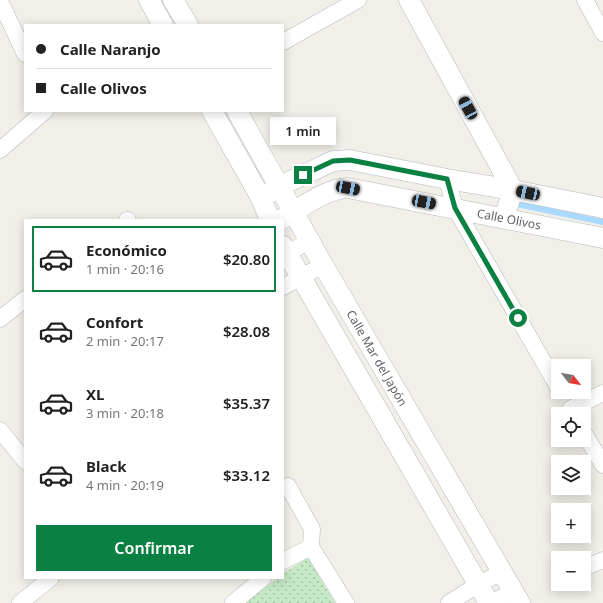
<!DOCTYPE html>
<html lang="es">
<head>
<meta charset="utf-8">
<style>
  :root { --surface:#fff; --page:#f2f2f2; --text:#222; --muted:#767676; --line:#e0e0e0; --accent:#0b8043 }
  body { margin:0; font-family:"Noto Sans",sans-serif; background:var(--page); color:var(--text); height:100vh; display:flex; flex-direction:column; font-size:15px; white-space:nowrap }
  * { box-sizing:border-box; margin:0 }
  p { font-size:13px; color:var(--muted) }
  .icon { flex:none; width:22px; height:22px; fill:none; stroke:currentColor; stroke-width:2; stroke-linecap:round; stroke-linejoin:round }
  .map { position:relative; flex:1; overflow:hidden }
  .panel { position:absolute; left:24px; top:219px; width:260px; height:360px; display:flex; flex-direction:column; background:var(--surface); border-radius:0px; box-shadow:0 2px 10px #0003 }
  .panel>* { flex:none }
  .guide { position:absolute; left:24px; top:24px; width:260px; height:88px; border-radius:0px; box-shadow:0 2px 10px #0003; display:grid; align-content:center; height:88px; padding:0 12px; background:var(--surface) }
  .needle { width:26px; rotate:121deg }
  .fabs { position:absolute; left:551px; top:359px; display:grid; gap:8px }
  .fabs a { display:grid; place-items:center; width:40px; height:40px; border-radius:0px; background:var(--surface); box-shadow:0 2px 10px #0003; font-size:20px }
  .end { position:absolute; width:18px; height:18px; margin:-9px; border:5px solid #0b8043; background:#fff; box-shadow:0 0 0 2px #fff }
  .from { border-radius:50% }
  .bubble { position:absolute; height:28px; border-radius:0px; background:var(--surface); box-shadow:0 2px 10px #0003; font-size:13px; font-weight:600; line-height:28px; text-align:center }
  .car { position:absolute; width:12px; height:24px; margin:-12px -6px; border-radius:5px; box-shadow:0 0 3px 1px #0007; background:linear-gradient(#222 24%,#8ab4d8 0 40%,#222 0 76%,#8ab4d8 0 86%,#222 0) }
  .guide b { display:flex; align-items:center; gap:14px; height:38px; font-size:15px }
  .guide b+b { border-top:1px solid var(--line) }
  .guide i { width:10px; height:10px; background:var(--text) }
  ul { padding:7px 0 0; list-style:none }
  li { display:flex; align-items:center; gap:12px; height:66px; margin:0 8px 6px; padding:0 4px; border:2px solid transparent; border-radius:0px }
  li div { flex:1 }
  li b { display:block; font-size:15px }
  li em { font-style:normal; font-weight:600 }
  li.active { border-color:var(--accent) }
  li>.icon { width:36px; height:36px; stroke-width:1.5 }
  .button { display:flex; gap:8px; margin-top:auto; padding:8px 12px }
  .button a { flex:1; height:46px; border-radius:0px; background:var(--accent); color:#fff; font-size:16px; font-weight:600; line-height:46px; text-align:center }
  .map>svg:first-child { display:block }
  .park { fill:url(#park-dots) }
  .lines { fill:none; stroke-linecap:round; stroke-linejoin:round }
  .stream { stroke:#aadaff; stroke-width:6 }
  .minor-casing { stroke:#b5b8bc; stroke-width:17 }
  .tertiary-casing { stroke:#b5b8bc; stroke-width:21 }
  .minor { stroke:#fff; stroke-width:16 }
  .tertiary { stroke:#fff; stroke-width:20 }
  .route { stroke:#0b8043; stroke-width:5 }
  .labels { text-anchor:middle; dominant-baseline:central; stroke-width:3.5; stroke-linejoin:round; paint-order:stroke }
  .street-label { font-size:12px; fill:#5f6368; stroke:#fff }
</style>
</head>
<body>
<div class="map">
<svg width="603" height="603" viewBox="0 0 603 603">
  <defs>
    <pattern id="park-dots" width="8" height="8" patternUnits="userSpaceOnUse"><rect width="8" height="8" fill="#c5e8c5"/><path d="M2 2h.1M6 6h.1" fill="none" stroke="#a3c0a4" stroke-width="1.8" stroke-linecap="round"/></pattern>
  </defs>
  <rect width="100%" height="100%" fill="#f1efe8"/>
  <path class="park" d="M308,557L335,603H243L278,578H283V574Z"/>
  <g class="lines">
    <path class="stream" d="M512,203L603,222"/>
    <g class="minor-casing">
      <path id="minor" d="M585,0L603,33
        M0,1L25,54
        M283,42L358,0
        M0,150L45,111
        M447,179L455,208L558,387
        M127,220H128
        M283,256L309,241
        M283,287L323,265
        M0,319L25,299
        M570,409L603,393
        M0,430L25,461
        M584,433L603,465
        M288,486L312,529L311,547
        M283,561L311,547L346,603
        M584,568L603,560
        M20,603L51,578
        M233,603L263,578
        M449,603L479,584L502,572
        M491,603L513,591"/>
    </g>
    <g class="tertiary-casing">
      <path id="tertiary" d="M149,0L163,25
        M173,0L188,25
        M409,0L513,190L504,218
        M212,111L261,198L270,220
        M237,111C266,162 294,214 323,265L520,603
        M261,198L280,186L333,161L350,160L447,179L513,190L603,208
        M280,220C301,208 324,189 348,188L603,238
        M283,246L489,603"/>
    </g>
    <use href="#minor" class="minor"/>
    <use href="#tertiary" class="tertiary"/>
  </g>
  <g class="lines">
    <path class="route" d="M303,175L333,161L350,160L447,179L455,208L518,318"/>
  </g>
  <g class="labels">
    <g class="street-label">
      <text transform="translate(509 219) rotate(11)">Calle Olivos</text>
      <text transform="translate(377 358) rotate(60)">Calle Mar del Japón</text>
    </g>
  </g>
</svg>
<div class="fabs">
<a><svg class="needle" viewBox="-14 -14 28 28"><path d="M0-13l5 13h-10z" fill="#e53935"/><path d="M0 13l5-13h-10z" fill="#767676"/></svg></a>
<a><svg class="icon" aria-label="locate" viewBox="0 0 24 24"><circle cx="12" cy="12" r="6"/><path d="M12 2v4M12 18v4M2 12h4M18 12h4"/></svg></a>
<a><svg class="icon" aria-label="layers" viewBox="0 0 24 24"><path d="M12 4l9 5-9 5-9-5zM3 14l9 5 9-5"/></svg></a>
<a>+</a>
<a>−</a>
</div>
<i class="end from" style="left:518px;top:318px"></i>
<i class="end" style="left:303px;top:175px"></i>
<div class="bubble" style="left:270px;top:117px;width:66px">1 min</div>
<i class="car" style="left:468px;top:108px;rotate:331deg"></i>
<i class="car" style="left:348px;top:188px;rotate:101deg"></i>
<i class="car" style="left:528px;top:193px;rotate:282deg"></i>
<i class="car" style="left:424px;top:202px;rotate:101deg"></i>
<div class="guide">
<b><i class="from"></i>Calle Naranjo</b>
<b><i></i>Calle Olivos</b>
</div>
<section class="panel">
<ul>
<li class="active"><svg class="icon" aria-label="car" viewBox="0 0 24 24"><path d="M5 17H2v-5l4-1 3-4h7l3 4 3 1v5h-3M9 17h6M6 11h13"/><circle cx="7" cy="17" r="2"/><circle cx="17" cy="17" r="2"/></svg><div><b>Económico</b><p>1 min · 20:16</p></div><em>$20.80</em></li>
<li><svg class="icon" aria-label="car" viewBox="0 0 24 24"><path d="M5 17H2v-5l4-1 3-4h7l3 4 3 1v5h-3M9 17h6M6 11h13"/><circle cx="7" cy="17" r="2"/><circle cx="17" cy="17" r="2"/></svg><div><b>Confort</b><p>2 min · 20:17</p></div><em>$28.08</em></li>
<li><svg class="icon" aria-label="car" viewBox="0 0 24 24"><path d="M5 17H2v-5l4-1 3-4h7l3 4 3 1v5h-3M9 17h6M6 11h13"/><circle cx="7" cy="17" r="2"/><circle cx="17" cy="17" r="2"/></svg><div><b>XL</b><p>3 min · 20:18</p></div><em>$35.37</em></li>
<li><svg class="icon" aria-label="car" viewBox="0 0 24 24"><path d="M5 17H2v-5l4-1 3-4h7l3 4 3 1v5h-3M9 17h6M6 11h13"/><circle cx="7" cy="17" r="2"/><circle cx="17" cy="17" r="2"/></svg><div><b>Black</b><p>4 min · 20:19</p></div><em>$33.12</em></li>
</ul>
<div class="button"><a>Confirmar</a></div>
</section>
</div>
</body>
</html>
